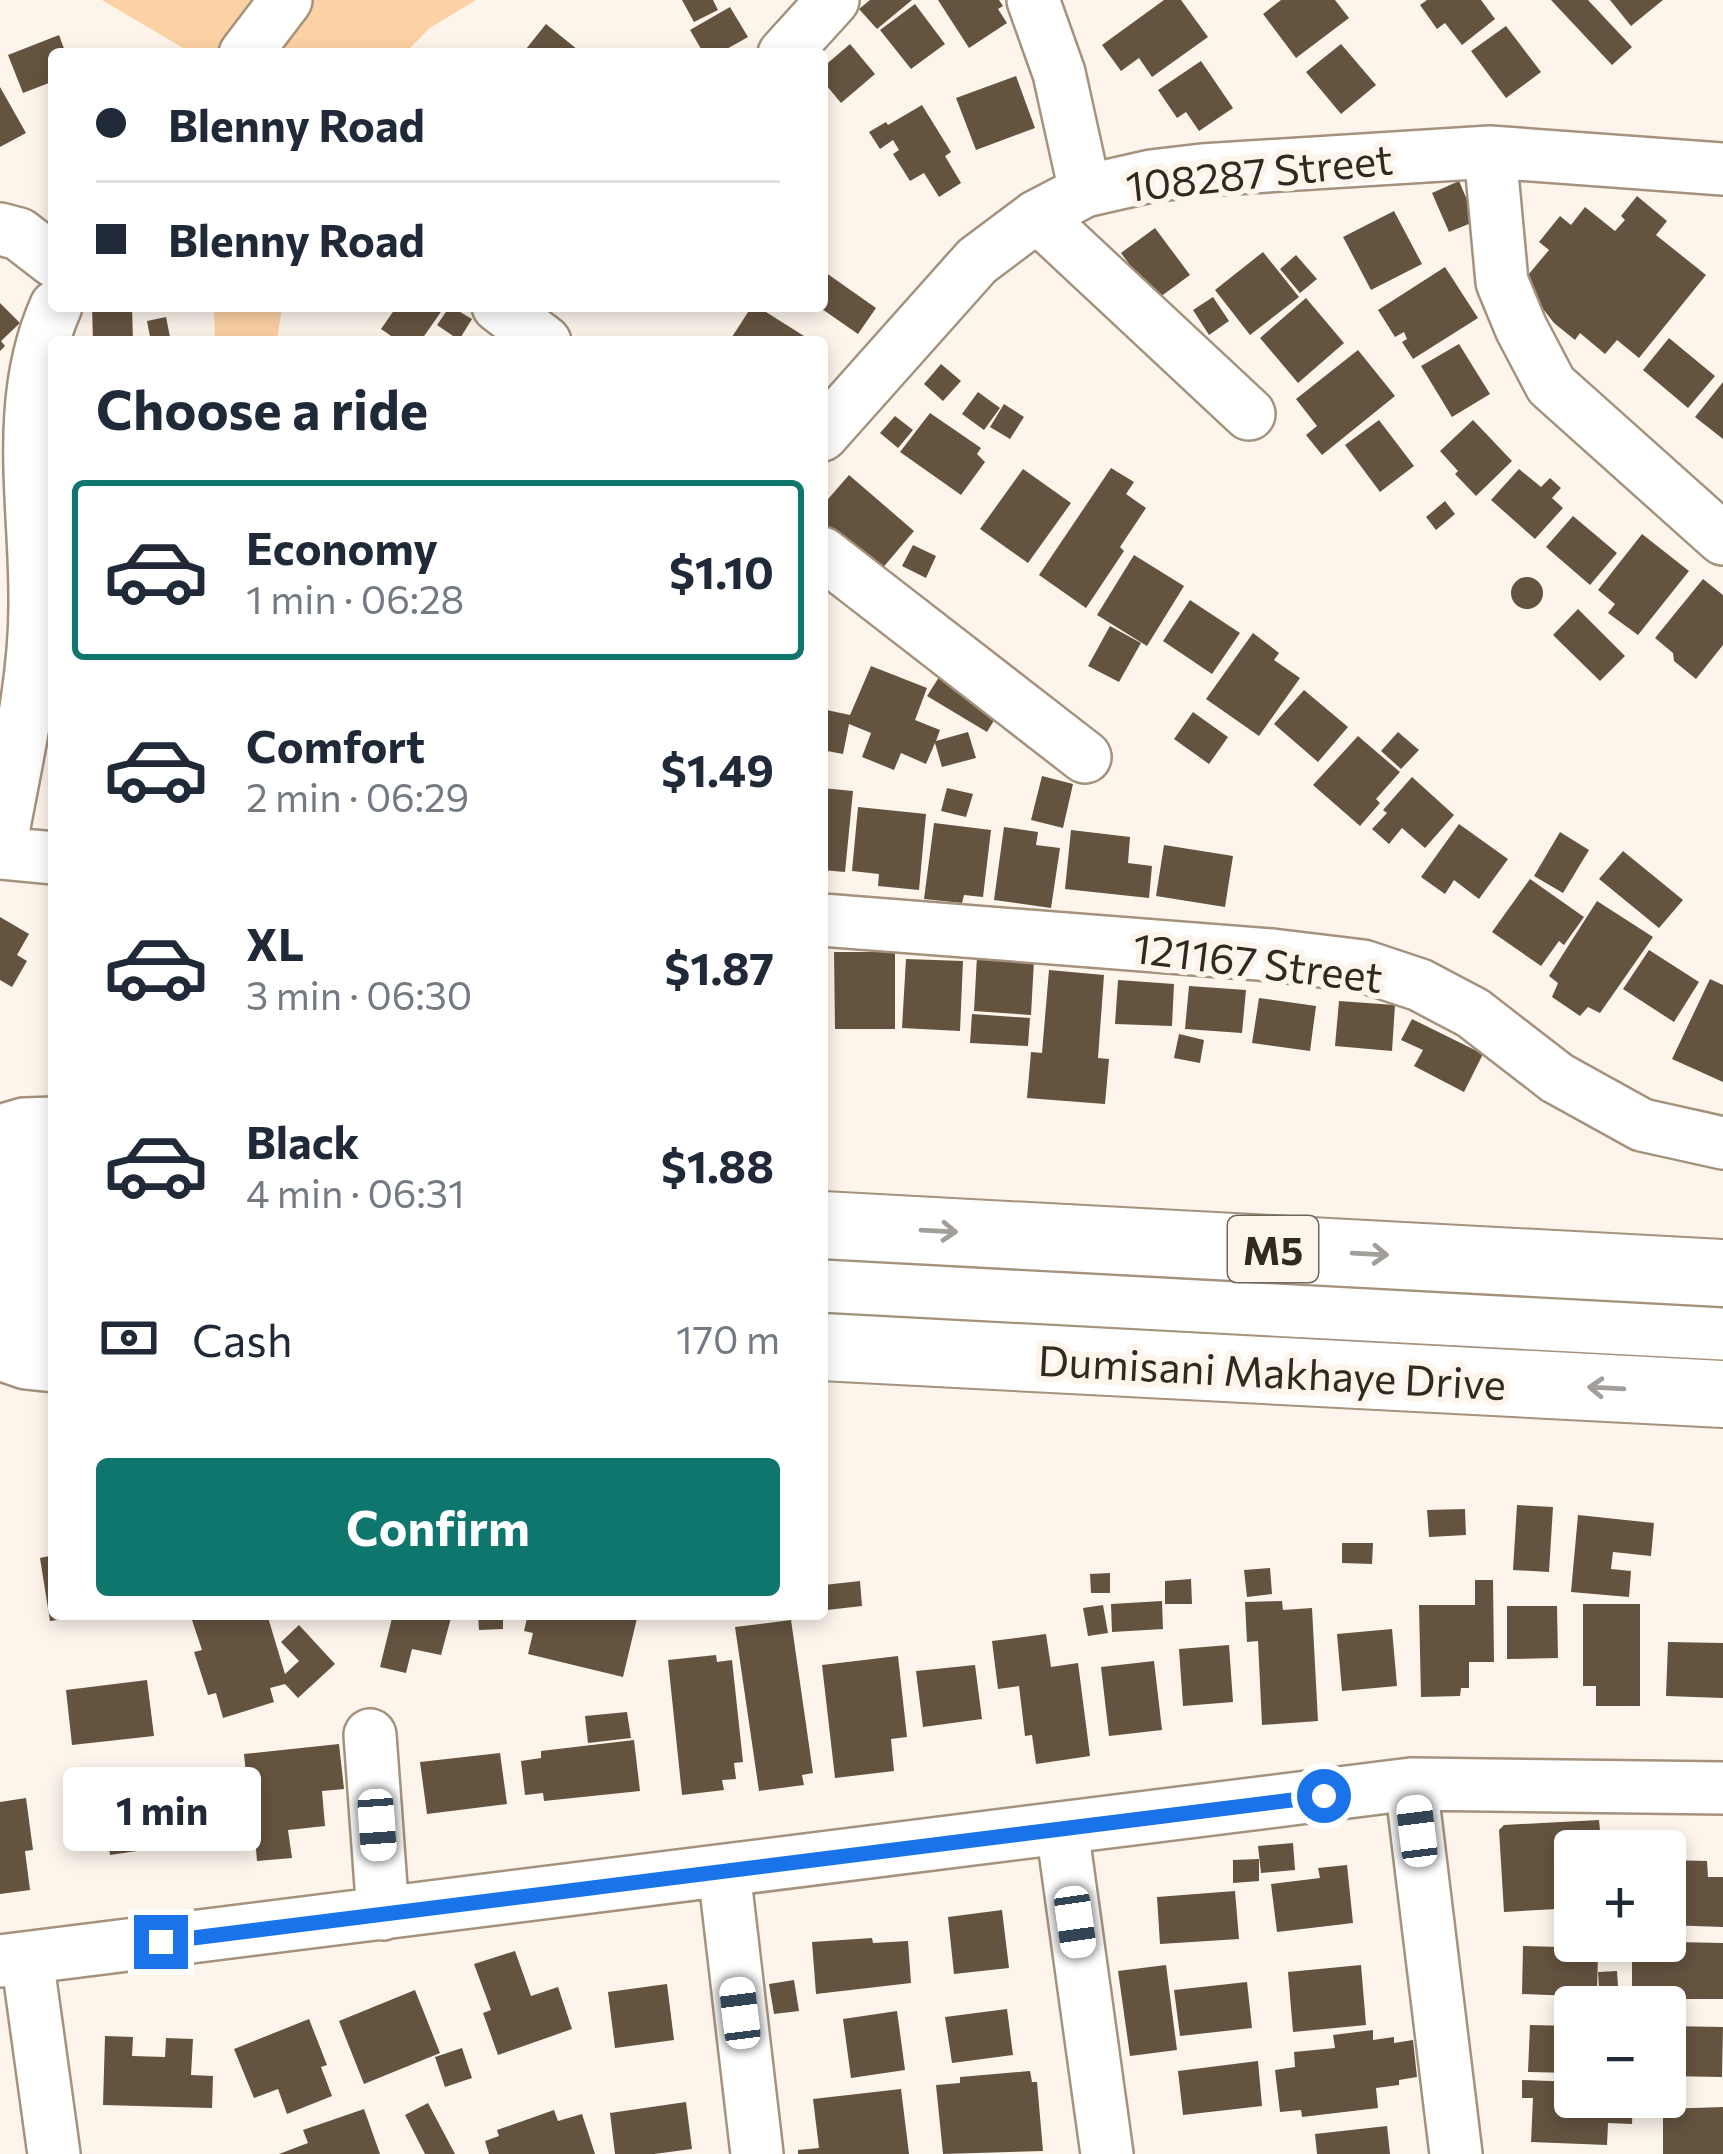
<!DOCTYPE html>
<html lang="en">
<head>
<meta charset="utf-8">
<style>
  :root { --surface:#fff; --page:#f6f6f7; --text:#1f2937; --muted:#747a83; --line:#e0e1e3; --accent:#0f766e }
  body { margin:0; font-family:Commissioner,sans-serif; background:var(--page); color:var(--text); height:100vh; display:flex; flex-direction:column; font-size:45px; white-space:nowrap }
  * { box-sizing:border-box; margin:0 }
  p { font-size:39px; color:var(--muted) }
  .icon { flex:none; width:66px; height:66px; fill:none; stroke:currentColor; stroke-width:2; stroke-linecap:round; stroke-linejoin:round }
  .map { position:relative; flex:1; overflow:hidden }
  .sheet { position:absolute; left:48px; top:336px; width:780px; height:1284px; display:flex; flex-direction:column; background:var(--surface); border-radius:12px; box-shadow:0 6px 18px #0003 }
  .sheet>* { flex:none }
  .hud { position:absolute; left:48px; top:48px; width:780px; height:264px; border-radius:12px; box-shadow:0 6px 18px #0003; display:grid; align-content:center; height:264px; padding:0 48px; background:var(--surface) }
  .controls { position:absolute; left:1554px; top:1830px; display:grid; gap:24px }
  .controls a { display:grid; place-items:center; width:132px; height:132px; border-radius:12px; background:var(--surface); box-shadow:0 6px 18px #0003; font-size:60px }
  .end { position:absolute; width:54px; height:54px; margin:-27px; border:15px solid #1a73e8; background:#fff; box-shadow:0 0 0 6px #fff }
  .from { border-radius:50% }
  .bubble { position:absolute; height:84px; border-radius:12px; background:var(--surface); box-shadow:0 6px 18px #0003; font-size:39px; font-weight:700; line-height:84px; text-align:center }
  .car { position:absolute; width:36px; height:72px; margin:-36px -18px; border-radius:15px; box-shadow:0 0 9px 3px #0007; background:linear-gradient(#fff 24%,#345 0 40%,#fff 0 76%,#345 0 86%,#fff 0) }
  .hud b { display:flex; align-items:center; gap:42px; height:114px; font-size:45px }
  .hud b+b { border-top:3px solid var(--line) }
  .hud i { width:30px; height:30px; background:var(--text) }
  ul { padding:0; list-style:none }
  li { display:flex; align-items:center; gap:36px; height:180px; margin:0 24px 18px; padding:0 24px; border:6px solid transparent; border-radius:12px }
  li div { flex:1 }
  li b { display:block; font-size:45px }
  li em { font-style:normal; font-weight:700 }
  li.selected { border-color:var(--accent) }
  li>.icon { width:108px; height:108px; stroke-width:1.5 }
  h2 { padding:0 48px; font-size:54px; line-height:144px }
  .pay { display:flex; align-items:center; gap:30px; height:132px; padding:0 48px; font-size:45px }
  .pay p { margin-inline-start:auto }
  .action { display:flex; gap:24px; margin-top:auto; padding:24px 48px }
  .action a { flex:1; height:138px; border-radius:12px; background:var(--accent); color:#fff; font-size:48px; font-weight:700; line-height:138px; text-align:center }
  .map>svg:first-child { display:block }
  .green { fill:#fcd2a4 }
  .building { fill:#64533f }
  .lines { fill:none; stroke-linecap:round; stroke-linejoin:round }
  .minor-casing { stroke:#a5927d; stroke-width:56 }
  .major-casing { stroke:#a5927d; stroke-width:70 }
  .minor { stroke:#fff; stroke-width:51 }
  .major { stroke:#fff; stroke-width:66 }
  .oneway { stroke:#a29f9b }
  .route { stroke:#1a73e8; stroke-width:15 }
  .labels { text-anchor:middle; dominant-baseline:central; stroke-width:12; stroke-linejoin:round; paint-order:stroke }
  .shield { fill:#fdf5ec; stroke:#6e665d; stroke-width:3 }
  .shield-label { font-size:39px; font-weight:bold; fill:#302920 }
  .street-label { font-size:42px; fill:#302920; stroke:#fdf5ec }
</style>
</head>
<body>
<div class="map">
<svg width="1723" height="2154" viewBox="0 0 1723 2154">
  <rect width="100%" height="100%" fill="#fdf5ec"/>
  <path class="green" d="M102,0H476L430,28L404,54H193Z
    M214,306H282L277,342H215Z"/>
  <path class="building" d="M682,0H713L718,10L694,22Z
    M870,0H912L877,29L859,9Z
    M938,0H999L1003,6L998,9L1007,23L969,48Z
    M1164,0H1181L1208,37L1152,77L1139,58L1121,71L1102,45Z
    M1281,0H1335L1349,18L1296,58L1263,14Z
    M1427,0H1481L1495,19L1462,45L1445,23L1437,29L1420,5Z
    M1551,0H1588L1632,47L1612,65Z
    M1610,0H1663L1631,26Z
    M915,4L945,44L911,69L880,30Z
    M730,7L748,37L718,54H704L690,30Z
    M546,24L583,54H522Z
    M1506,26L1541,72L1506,98L1471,51Z
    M59,35L66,54H54V81L23,93L8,55Z
    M850,44L875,74L841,103L822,80V68Z
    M1341,44L1376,85L1341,114L1306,72Z
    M1201,61L1233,108L1199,131L1186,112L1177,118L1158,90Z
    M1016,76L1035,128L976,150L956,98Z
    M0,87L26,133L0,147Z
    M922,105L951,152L945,156L961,183L939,197L924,173L910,181L893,154L899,150L893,140L880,149L869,132L886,122L888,125Z
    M1459,181L1476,221L1449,232L1432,193Z
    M1637,196L1667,221L1656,235L1706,275L1639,358L1617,340L1605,354L1580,333L1575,340L1554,323L1522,282L1549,250L1539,242L1560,216L1571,225L1585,207L1615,231L1625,220L1621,216Z
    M1394,211L1422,264L1371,290L1343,237Z
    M1155,228L1190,275L1156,300L1121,253Z
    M1263,252L1299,297L1250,335L1215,290Z
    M1296,255L1317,279L1300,293L1280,269Z
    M1445,267L1478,318L1413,359L1402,342L1407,339L1404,332L1395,337L1378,310Z
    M822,270L876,308L858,334L822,309Z
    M1213,297L1229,321L1209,335L1193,310Z
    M1306,298L1344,343L1298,383L1260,338Z
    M0,303L20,323L1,341L5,346L0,351Z
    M92,306H132L133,342H93Z
    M397,306H445L420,342H400L381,329Z
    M450,306L472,319L459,340L437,325Z
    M752,306H771L766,312L804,336L801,342L730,340Z
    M166,317L171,342H151L147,321Z
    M1669,338L1715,376L1688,408L1643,370Z
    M1459,344L1490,394L1452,417L1421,366Z
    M1358,350L1395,396L1322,455L1306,435L1317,426L1296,399Z
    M941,364L961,381L943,401L924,384Z
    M1723,382V439L1695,417Z
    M978,392L1000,408L984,430L962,414Z
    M1004,404L1024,417L1010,439L990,427Z
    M930,413L981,448L977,454L985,462L961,495L900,452Z
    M895,416L913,430L898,448L880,433Z
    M1379,420L1414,466L1380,492L1345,445Z
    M1473,420L1512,461L1476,496L1455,474L1458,471L1440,451Z
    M1111,468L1134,482L1126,494L1146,508L1120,547L1124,551L1086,608L1039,575Z
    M1023,469L1071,503L1028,563L980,529Z
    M1519,469L1541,487L1550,478L1561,488L1552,498L1563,508L1535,539L1491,500Z
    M849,475L914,531L875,577L822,531V506Z
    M1445,501L1455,514L1436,530L1426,517Z
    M1573,516L1617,553L1590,585L1546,547Z
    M1642,534L1689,571L1638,635L1608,613L1615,604L1598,590Z
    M913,545L936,556L926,578L902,566Z
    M1134,555L1184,586L1147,646L1097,615Z
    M1511 593a16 16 0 1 1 32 0a16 16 0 1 1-32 0Z
    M1703,579L1723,595V645L1696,679L1674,661L1673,653L1655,638Z
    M1190,600L1240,633L1212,674L1163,641Z
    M1578,609L1625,656L1600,681L1553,635Z
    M1110,626L1141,643L1119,682L1088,666Z
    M1253,633L1279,653L1274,660L1300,678L1259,736L1206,699Z
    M871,666L927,688L915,720L940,730L936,741L968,732L976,758L942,767L935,743L926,764L901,753L894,770L862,757L871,733L849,724L843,754L822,750V709L850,715Z
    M941,674L1001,709L987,732L927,696Z
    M1304,690L1348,727L1318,762L1274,724Z
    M1193,712L1228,737L1209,764L1174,739Z
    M1398,732L1419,750L1401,769L1381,751Z
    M1358,736L1400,772L1376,799L1380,803L1360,826L1313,785Z
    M1042,776L1073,784L1063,828L1031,820Z
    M1412,777L1454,815L1425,848L1402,828L1389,844L1372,829L1387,813L1383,810Z
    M822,788L853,791L845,872L822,870Z
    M947,788L973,794L966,817L941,811Z
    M858,807L926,814L919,890L878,886L879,874L852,871Z
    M934,823L991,830L983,897L964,895L962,903L924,899Z
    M1459,824L1508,859L1479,899L1454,880L1445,894L1421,877Z
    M1004,827L1038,832L1036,845L1060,848L1051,908L994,900Z
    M1071,830L1130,837L1128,863L1152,866L1149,898L1065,889Z
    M1560,832L1589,850L1563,893L1534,876Z
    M1164,845L1233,856L1225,907L1156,896Z
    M1623,851L1683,900L1659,928L1599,879Z
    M1530,879L1584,917L1564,945L1559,941L1541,966L1492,932Z
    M1597,901L1653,937L1600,1013L1588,1007L1580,1016L1552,997L1558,983L1549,976Z
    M0,917L29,934L17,955L27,961L12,987L0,980Z
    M1649,950L1699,982L1674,1022L1623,989Z
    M834,952H895V1029H835Z
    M977,956L1034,960L1031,1015L974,1011Z
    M906,959L963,961L960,1031L902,1028Z
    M1049,970L1104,975L1098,1058L1109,1059L1105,1104L1027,1098L1031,1052L1042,1053Z
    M1710,979L1723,985V1082L1672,1059Z
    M1118,980L1174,984L1172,1026L1115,1024Z
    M1189,986L1246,990L1242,1033L1185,1029Z
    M1259,998L1316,1006L1310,1051L1252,1043Z
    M1339,1001L1395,1005L1392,1051L1335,1046Z
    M972,1014L1030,1018L1028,1046L970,1043Z
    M1412,1019L1483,1054L1464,1092L1414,1066L1423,1050L1401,1040Z
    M1179,1034L1204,1040L1200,1063L1174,1058Z
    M1517,1505L1553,1507L1549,1572L1513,1570Z
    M1465,1509L1466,1535L1429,1537L1427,1510Z
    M1578,1515L1654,1523L1651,1556L1613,1552L1611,1569L1631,1571L1629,1597L1571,1592Z
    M1342,1543H1373L1372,1564L1342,1563Z
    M54,1555V1614H78V1617L50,1621L40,1558Z
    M1270,1568L1272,1594L1247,1597L1244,1570Z
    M1110,1573V1593H1091L1090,1574Z
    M1191,1579L1192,1604H1165V1581Z
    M1475,1580H1493L1494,1662H1469V1688H1461L1460,1696L1421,1697L1419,1605H1475Z
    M860,1581L862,1606L827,1610L824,1585Z
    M1162,1601L1163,1629L1112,1632L1111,1604Z
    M1282,1601L1283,1610L1312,1608L1318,1721L1262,1725L1258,1641L1247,1642L1245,1602Z
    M1583,1604H1640V1706H1596V1686H1583Z
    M1103,1605L1108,1633L1088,1636L1083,1608Z
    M1507,1606H1557L1558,1658L1507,1659Z
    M190,1614H267L285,1674L299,1661L281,1642L299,1625L335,1664L298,1698L285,1684L270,1688L274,1702L223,1718L216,1693L208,1695L194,1652L202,1650Z
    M393,1614H452L441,1655L412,1649L406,1673L380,1667Z
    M478,1614H503V1629L479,1630Z
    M528,1614H576L591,1618L592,1614H638L623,1677L528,1654L533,1633L524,1631Z
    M791,1620L813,1773L802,1775L804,1785L759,1791L735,1627Z
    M1392,1629L1397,1686L1342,1691L1337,1634Z
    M1046,1634L1051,1667L1078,1663L1090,1756L1036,1764L1032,1735L1025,1736L1019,1686L998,1689L992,1641Z
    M1668,1642L1723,1643V1698L1666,1696Z
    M1229,1645L1233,1702L1183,1706L1179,1649Z
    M716,1655L717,1662L732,1660L743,1762L734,1763L736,1779L722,1780L724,1790L682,1795L668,1660Z
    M898,1656L907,1737L891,1739L894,1771L835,1778L822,1665Z
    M1154,1661L1162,1730L1109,1736L1101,1667Z
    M975,1665L982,1719L923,1727L916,1671Z
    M147,1680L154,1736L72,1745L66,1690Z
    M627,1712L631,1738L588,1743L585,1716Z
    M634,1740L640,1791L544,1801L543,1793L525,1795L521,1761L541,1758V1751Z
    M339,1744L344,1789L322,1791L325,1826L288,1830L292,1858L257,1861L255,1837L242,1838L239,1805L249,1804L244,1754Z
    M500,1753L507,1804L427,1814L420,1762Z
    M156,1791L164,1847L110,1855L102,1798Z
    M26,1798L33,1850L25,1851L30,1890L0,1894V1802Z
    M1599,1820L1602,1851H1575V1908L1504,1912L1499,1830L1504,1825Z
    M1624,1836L1664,1837L1663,1851H1623Z
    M1293,1843L1295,1870L1261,1873L1258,1846Z
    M1259,1859V1881L1233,1883V1860Z
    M1667,1860L1707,1861L1708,1877H1723V1927L1665,1925Z
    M1347,1865L1353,1923L1277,1932L1271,1884L1320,1878L1318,1868Z
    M1235,1891L1239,1939L1160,1944L1157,1897Z
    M1002,1910L1009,1968L954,1974L948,1917Z
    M872,1938L873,1943L908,1941L911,1983L816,1994L812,1942Z
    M1675,1942L1723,1943V1999H1632V1953H1675Z
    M1523,1946L1598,1948L1597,1997L1522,1994Z
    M515,1951L531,1996L558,1987L572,2029L498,2055L483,2013L491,2010L474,1964Z
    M1166,1965L1177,2050L1130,2056L1118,1971Z
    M1361,1965L1366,2025L1293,2032L1288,1972Z
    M1617,1971L1619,2001L1600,2003L1598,1972Z
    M794,1980L799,2011L774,2014L769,1984Z
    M1247,1982L1252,2028L1180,2036L1174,1990Z
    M667,1984L674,2040L615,2048L608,1992Z
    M415,1990L440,2053L364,2084L339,2021Z
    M1007,2009L1013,2055L952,2063L945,2017Z
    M897,2011L905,2070L851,2078L843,2019Z
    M309,2019L327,2065L321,2067L332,2096L287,2114L278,2089L254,2098L234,2049Z
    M1530,2025L1575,2026V2073L1528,2072Z
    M1665,2026L1723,2027L1722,2077L1665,2076Z
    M1373,2030V2040L1394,2037V2043L1413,2040L1417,2077L1399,2080V2085L1376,2088L1378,2108L1302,2117L1301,2110L1280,2112L1275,2070L1295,2067L1294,2052L1335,2048L1333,2035Z
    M105,2036L133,2037L132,2056L165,2057L166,2038L193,2039L191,2075L213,2076L212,2108L103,2105Z
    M462,2048L472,2078L445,2087L435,2057Z
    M1258,2061L1262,2106L1183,2115L1178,2071Z
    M1030,2071L1032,2082H1037L1043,2151L943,2154L936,2085L960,2083V2077Z
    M1522,2080L1575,2082V2097H1633L1632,2124L1608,2123L1607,2145L1531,2142L1533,2098H1522Z
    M901,2089L909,2154H798V2150L819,2148L813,2099Z
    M686,2102L692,2149L654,2154H615L610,2113Z
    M428,2103L455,2154H425L405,2115Z
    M1723,2107V2154H1663V2109Z
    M364,2109L380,2154H279L308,2143L303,2130Z
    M554,2110L558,2121L582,2114L595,2154H489L485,2141L499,2136L497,2130Z
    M1387,2126L1390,2154H1317L1315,2134Z"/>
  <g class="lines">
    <g class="minor-casing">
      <path id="minor" d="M1033,0L1059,73L1085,191
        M245,54L286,0
        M784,54L833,0
        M1490,152L1502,282L1521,328L1551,385L1723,539
        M1037,216L1249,414
        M0,229L19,234L54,261
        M498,306L545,342
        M822,435L977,261L1037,216L1085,191L1151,176L1202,170L1490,152L1723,169
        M822,553L1085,757
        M0,849C14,769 35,687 35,605C36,504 13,402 56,306
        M0,853L54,858
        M822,920L1272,955L1363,966L1420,985L1473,1013L1557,1078L1642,1125L1723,1143
        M0,1131L24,1124L54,1123
        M0,1222L54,1225
        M0,1268L54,1270
        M822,1286L1723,1334
        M0,1354L26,1363L54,1366
        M370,1735L383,1914
        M1411,1784L1456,2154
        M1062,1829L1107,2154
        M724,1871L757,2154
        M27,1958L54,2154
        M0,1961L1411,1784L1723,1788"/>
    </g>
    <g class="major-casing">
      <path id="major" d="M0,1170L54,1174
        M822,1225L1723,1273
        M0,1315L54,1316
        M822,1347L1723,1394"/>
    </g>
    <use href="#minor" class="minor"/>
    <use href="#major" class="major"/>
  </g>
  <defs><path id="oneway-shaft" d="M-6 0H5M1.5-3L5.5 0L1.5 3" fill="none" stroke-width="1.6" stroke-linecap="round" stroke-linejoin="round" transform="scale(3)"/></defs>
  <g class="oneway">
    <use href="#oneway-shaft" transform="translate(939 1231) rotate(3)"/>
    <use href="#oneway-shaft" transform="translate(1370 1254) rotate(3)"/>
    <use href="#oneway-shaft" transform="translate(1606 1388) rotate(-177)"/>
  </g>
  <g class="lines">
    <path class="route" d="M161,1942L1324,1796"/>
  </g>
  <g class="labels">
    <rect class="shield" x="1228" y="1216" width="90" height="66" rx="9"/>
    <g class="shield-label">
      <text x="1273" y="1249">M5</text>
    </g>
    <g class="street-label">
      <text transform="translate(1259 171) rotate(-6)">108287 Street</text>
      <text transform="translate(1258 961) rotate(7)">121167 Street</text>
      <text transform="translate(1272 1371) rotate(3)">Dumisani Makhaye Drive</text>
    </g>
  </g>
</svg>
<div class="controls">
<a>+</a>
<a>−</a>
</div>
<i class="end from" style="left:1324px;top:1796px"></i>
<i class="end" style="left:161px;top:1942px"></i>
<div class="bubble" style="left:63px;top:1767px;width:198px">1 min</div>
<i class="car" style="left:377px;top:1825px;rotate:176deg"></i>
<i class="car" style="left:1417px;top:1831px;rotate:353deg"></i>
<i class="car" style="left:1075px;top:1922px;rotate:172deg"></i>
<i class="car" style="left:740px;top:2013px;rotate:353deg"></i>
<div class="hud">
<b><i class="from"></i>Blenny Road</b>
<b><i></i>Blenny Road</b>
</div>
<section class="sheet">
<h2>Choose a ride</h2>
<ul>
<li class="selected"><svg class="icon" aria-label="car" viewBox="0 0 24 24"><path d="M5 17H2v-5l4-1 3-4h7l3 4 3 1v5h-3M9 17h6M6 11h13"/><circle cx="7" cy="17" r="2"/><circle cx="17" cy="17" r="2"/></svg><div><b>Economy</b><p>1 min · 06:28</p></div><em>$1.10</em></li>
<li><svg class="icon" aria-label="car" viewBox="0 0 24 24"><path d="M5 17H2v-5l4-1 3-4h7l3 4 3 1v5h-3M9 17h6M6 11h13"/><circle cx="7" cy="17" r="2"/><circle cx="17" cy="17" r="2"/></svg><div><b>Comfort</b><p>2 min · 06:29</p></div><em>$1.49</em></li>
<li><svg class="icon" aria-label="car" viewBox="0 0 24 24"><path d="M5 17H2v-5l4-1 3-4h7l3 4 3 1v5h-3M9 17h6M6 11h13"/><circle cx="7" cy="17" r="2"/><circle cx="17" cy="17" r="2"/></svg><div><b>XL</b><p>3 min · 06:30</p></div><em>$1.87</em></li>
<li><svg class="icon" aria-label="car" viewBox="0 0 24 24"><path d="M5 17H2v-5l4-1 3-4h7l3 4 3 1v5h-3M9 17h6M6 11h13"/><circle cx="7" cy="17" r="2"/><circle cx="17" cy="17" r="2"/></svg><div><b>Black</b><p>4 min · 06:31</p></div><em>$1.88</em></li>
</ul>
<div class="pay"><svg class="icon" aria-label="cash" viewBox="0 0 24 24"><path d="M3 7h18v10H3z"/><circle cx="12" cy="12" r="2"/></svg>Cash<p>170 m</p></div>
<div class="action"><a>Confirm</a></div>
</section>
</div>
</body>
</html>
